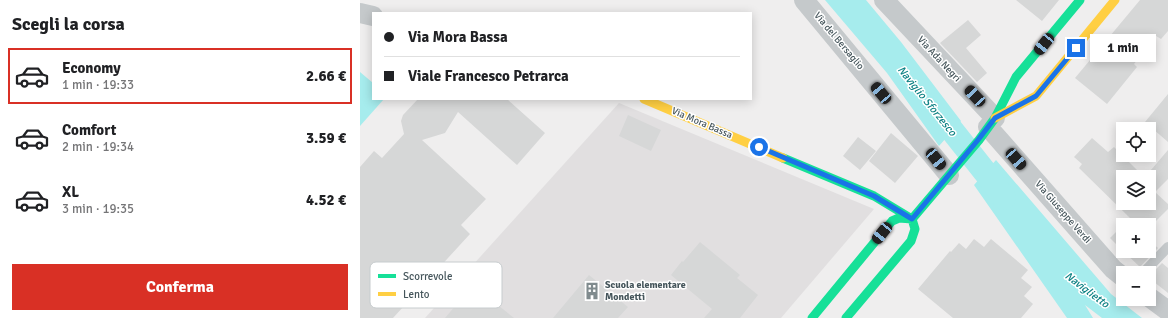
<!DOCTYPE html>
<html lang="it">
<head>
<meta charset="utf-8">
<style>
  :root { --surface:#fff; --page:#f6f6f6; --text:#202124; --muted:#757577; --line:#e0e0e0; --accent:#d93025 }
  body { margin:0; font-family:Signika,sans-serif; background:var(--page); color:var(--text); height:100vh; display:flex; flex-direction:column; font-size:15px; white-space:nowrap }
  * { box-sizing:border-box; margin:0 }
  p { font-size:13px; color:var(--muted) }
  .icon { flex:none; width:22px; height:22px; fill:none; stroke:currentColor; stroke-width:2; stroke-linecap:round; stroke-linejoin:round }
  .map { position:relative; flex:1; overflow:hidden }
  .panel { display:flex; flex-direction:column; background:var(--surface); width:360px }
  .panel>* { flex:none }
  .hud { position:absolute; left:12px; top:12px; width:380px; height:88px; border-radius:0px; box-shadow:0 2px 10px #0003; display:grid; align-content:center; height:88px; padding:0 12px; background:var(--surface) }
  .tools { position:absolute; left:756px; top:122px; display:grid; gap:8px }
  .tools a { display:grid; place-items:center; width:40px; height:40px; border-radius:0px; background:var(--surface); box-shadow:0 2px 10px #0003; font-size:20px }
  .end { position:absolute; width:18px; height:18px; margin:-9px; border:5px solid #1a73e8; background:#fff; box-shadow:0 0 0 2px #fff }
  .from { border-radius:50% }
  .bubble { position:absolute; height:28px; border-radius:0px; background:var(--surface); box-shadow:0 2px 10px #0003; font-size:13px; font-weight:700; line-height:28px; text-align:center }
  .car { position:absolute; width:12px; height:24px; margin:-12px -6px; border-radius:5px; box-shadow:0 0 3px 1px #0007; background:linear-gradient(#222 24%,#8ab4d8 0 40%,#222 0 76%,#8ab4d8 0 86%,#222 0) }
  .hud b { display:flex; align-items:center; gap:14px; height:38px; font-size:15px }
  .hud b+b { border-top:1px solid var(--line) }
  .hud i { width:10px; height:10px; background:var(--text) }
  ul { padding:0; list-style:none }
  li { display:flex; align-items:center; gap:12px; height:56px; margin:0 8px 6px; padding:0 4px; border:2px solid transparent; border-radius:0px }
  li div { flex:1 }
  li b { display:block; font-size:15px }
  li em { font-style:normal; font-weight:700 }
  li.selected { border-color:var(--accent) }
  li>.icon { width:36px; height:36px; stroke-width:1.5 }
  h2 { padding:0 12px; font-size:18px; line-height:48px }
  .action { display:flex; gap:8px; margin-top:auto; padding:8px 12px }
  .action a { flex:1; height:46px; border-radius:0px; background:var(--accent); color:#fff; font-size:16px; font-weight:700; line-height:46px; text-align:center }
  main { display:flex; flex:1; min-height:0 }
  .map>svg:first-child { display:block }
  .education { fill:#e1dfe0 }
  .water { fill:#a6eced }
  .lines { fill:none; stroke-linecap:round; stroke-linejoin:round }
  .canal { stroke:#a6eced; stroke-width:24 }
  .building { fill:#d6d7d7 }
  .lane { stroke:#c5c9cb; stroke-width:10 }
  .street { stroke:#c5c9cb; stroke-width:20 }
  .fast { stroke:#16e098; stroke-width:9 }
  .slow { stroke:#ffcf43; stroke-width:9 }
  .route { stroke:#1a73e8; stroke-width:5 }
  .labels { text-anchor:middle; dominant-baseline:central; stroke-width:3; stroke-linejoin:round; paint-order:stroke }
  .street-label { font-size:10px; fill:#45555b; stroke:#fff }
  .poi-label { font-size:10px; font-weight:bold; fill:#45555b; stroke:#fff; text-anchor:start }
  .water-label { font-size:11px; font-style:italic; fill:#0c8183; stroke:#fff }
  .key { fill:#fff; stroke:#c7ccce; stroke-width:1 }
  .key-label { font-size:11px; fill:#45555b }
</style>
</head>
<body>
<main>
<section class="panel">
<h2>Scegli la corsa</h2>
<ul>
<li class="selected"><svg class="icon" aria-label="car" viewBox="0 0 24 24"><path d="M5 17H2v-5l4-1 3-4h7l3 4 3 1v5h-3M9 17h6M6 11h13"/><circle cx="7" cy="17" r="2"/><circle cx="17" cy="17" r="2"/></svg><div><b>Economy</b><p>1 min · 19:33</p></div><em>2.66 €</em></li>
<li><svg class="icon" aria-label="car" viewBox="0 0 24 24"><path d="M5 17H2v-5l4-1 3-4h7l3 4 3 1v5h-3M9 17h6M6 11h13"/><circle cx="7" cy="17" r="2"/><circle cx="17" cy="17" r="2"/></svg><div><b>Comfort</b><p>2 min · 19:34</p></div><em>3.59 €</em></li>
<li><svg class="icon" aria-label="car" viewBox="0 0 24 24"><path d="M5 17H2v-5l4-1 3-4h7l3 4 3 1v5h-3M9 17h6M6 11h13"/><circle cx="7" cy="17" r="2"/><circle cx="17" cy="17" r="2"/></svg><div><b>XL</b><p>3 min · 19:35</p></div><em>4.52 €</em></li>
</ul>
<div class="action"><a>Conferma</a></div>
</section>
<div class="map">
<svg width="808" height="318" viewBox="0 0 808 318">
  <rect width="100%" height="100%" fill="#efeeee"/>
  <path class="education" d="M259,103L514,209L421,318H65Z"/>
  <path class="water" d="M465,0H506L541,42L601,121L579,146L527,73Z
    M0,72L13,83V99H24L0,126Z
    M636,160L751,294L782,318H742L725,305L733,318H707L614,185Z"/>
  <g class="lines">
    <path class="canal" d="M572,105L625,172L644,198"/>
  </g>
  <path class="building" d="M656,0H699L682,21Z
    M780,0H808V31L801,39L796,36L774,64L777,67L747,104L715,78Z
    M608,20L621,35L606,48L627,73L617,82L580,43Z
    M808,94V142L785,122Z
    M58,99H147L185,133L157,165L98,112L85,133L62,140L126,199L101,225L110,234L33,318H0V167L14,151L22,158L44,134L41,121L43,115Z
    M268,115L301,130L291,151L259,136Z
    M531,133L558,156L535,183L509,161Z
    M498,137L516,151L500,170L483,156Z
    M732,138L748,152L754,147L784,177H763V203H789V177H785L808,150V179L795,192L808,204V209L789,228V225H763V251L750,238L770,218L719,168L722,164L714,157Z
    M614,239L624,247L631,239L668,270L661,278L672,287L664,296L673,304L661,318H593L558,289L590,251L591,252L599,243L606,249Z
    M789,240L798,248L780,267L763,251H789Z
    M340,242L380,275L377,278L398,295L380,318H344L352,309L311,275L322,261L323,262Z
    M802,263L808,268V293L789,278V276Z
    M229,275L268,307L258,318H193Z
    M113,285L154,318H85Z"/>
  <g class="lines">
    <path class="lane" d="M783,273L808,247"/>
    <path class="street" d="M444,0L589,175
      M524,0L635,118
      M0,13L13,16
      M628,127L753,269L763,277
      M789,297L808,311"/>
    <path class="fast" d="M423,158L514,196L552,219
      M552,219L619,140L635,118L656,77L720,0
      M452,318L532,221L539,218L552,219
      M486,318L551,241L555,229L552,219"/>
    <path class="slow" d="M284,99L423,158
      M635,118L676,96L755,0"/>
  </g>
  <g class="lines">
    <path class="route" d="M399,147L514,196L552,219L618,140L635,118L676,96L716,48"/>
  </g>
  <defs>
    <g id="building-bare" transform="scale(1.38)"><path d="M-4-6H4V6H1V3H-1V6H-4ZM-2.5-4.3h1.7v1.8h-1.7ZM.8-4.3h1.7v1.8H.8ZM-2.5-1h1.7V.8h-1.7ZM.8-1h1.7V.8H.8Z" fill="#808b8e" stroke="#fff" stroke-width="2.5" paint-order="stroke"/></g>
  </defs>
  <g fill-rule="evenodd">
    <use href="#building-bare" x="232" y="291"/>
  </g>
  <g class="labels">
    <g class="street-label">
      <text transform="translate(479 41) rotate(50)">Via del Bersaglio</text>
      <text transform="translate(579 59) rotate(47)">Via Ada Negri</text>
      <text transform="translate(342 123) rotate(23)">Via Mora Bassa</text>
      <text transform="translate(703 212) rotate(49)">Via Giuseppe Verdi</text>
    </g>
    <g class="poi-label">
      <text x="245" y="285">Scuola elementare<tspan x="245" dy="12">Mondetti</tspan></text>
    </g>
    <g class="water-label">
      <text transform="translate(567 101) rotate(51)">Naviglio Sforzesco</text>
      <text transform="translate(727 290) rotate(37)">Naviglietto</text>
    </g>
  </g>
  <rect x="10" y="262" width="132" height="46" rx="6" class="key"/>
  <rect x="18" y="274" width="18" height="4" fill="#16e098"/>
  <rect x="18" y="292" width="18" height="4" fill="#ffcf43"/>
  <g class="key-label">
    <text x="43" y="280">Scorrevole</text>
    <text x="43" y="298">Lento</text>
  </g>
</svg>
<div class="tools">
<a><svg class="icon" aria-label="locate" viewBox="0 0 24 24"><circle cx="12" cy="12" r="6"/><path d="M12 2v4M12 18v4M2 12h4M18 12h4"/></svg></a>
<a><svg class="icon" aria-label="layers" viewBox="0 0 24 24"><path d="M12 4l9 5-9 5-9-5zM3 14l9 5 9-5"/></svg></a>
<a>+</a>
<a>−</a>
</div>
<i class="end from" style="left:399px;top:147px"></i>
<i class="end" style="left:716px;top:48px"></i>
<div class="bubble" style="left:730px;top:34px;width:66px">1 min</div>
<i class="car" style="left:684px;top:44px;rotate:219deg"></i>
<i class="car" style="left:521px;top:93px;rotate:320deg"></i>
<i class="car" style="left:615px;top:96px;rotate:317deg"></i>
<i class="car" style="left:576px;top:159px;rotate:141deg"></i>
<i class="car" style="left:656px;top:159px;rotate:139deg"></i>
<i class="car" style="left:522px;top:233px;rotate:219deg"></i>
<div class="hud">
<b><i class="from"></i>Via Mora Bassa</b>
<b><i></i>Viale Francesco Petrarca</b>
</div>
</div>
</main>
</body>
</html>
